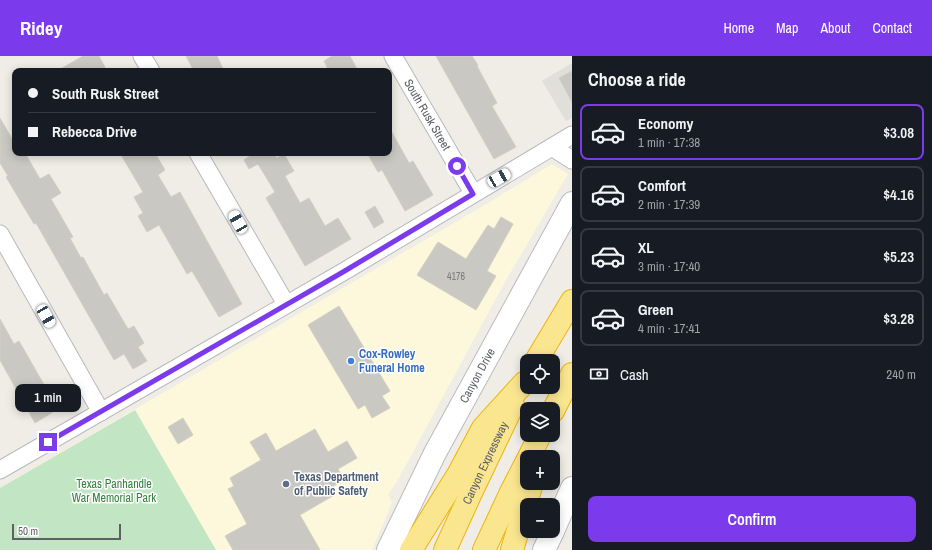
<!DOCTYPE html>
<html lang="en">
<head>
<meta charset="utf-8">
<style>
  :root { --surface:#171b24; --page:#242831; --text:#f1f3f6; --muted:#9ea1a6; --line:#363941; --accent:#7c3aed }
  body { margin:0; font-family:"Archivo Narrow",sans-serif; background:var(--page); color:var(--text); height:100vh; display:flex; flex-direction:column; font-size:15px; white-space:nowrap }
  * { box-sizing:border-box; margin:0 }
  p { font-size:13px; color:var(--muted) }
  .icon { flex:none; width:22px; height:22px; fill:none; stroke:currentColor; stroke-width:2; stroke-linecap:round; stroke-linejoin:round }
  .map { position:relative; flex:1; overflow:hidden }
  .side { display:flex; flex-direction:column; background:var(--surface); width:360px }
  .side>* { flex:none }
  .banner { position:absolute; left:12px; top:12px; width:380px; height:88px; border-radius:8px; box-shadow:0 2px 10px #0003; display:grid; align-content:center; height:88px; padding:0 16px; background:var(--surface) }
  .controls { position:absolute; left:520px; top:298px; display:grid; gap:8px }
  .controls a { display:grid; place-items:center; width:40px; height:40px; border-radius:8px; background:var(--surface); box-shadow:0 2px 10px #0003; font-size:20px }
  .scale { position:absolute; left:12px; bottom:10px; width:109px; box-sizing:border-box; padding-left:4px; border:2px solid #5d6065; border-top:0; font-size:11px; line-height:14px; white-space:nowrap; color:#5d6065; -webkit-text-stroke:3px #fff; paint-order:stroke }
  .end { position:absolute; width:18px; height:18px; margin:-9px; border:5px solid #7c3aed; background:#fff; box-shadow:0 0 0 2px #fff }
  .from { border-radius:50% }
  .bubble { position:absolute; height:28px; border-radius:8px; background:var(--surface); box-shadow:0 2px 10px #0003; font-size:13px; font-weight:600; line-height:28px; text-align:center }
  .car { position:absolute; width:12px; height:24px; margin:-12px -6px; border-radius:5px; box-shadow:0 0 3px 1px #0007; background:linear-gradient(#fff 24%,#345 0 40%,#fff 0 76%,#345 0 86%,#fff 0) }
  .banner b { display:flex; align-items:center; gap:14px; height:38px; font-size:15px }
  .banner b+b { border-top:1px solid var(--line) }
  .banner i { width:10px; height:10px; background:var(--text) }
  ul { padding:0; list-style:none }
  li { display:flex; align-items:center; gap:12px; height:56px; margin:0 8px 6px; padding:0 8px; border:2px solid var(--line); border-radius:8px }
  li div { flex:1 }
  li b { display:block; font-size:15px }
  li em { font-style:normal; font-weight:600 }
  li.current { border-color:var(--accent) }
  li>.icon { width:36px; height:36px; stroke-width:1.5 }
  h2 { padding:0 16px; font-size:18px; line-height:48px }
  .pay { display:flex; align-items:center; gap:10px; height:44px; padding:0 16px; font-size:15px }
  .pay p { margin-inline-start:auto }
  .action { display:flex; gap:8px; margin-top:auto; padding:8px 16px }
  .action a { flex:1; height:46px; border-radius:8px; background:var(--accent); color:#fff; font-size:16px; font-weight:600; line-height:46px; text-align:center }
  header { display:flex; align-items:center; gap:24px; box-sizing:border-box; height:56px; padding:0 20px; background:var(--accent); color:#fff }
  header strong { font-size:19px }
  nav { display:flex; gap:22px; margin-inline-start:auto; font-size:14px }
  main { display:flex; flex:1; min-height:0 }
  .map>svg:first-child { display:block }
  .commercial { fill:#fdf7db }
  .industrial { fill:#e0dfd9 }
  .green { fill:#c2e6c4 }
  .building { fill:#cac8c2; stroke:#d3cfc3 }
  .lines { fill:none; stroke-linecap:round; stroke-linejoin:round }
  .street-casing { stroke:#b7babe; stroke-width:19 }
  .secondary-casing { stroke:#b8bbc0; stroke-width:24 }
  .highway-casing { stroke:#eeb405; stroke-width:24 }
  .street { stroke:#fff; stroke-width:17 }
  .secondary { stroke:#fff; stroke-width:22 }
  .highway { stroke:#fbe690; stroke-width:22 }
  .route { stroke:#7c3aed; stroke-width:5 }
  .shop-dot { fill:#3f7fe0; stroke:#fff; stroke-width:1.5 }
  .service-dot { fill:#5c6f8a; stroke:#fff; stroke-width:1.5 }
  .labels { text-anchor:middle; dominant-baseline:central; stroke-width:3; stroke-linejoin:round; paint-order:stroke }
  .number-label { font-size:10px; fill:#787a7c }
  .street-label { font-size:12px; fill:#5d6065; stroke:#fff }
  .shop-label { font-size:12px; font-weight:bold; fill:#366cbe; stroke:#fff; text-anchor:start }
  .service-label { font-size:12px; font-weight:bold; fill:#4e5e75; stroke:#fff; text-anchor:start }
  .park-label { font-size:12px; fill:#36823f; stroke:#fff }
</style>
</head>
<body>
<header>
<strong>Ridey</strong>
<nav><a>Home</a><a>Map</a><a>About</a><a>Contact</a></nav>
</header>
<main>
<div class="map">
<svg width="572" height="494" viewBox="0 0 572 494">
  <rect width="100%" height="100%" fill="#efede5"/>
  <path class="commercial" d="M552,108L568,118L505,226L399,422L388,439L392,447L372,494H0V432L478,153Z"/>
  <path class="industrial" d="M572,7V62L566,65L542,25Z"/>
  <path class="green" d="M135,354L216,494H0V432Z"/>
  <path class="building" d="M83,0H99L107,15H57Z
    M186,0H217L224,15H194Z
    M332,0H350L358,15H329L324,5Z
    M436,0H472L478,9L477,10L497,47L492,50L516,91L494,103Z
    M572,15V46L559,22Z
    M0,62L15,88V97H25L40,123L49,118L61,137L51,143L73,181L70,182L81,202L83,201L104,239L107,237L128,273L134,270L144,287L138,291L147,305L133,313L124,298L114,304L36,167L34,168L6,121L8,120L0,107Z
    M389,71L409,107L413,105L433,139L405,155L382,114L378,116L367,97H389Z
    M120,97H155L165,114L158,119L171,141L180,136L242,248L219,261L192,215L187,218L159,169L147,176L138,160L143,157L134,141L143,136Z
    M252,97H277L274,99L277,102L284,98L294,115L285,120L300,147L309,142L325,170L338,162L351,183L305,210L266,142L275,136L258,108L249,113L244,104L253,98Z
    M375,150L384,166L374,172L365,156Z
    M501,161L513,168L487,215L496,220L476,254L417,219L438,186L466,203L488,169L494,173Z
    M339,250L390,335L382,340L390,352L372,362L365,349L358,353L308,269Z
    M0,263L14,288L19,285L58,353L35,367L0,304Z
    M183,362L193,379L178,388L168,371Z
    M315,373L328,396L347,385L357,402L338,413L344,424L332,431L336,438L300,459L320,494H233L225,480L247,468L228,433L234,430L230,422L261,404L250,386L266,377L276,395Z"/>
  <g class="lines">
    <g class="street-casing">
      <g id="street">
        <path d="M142,0L151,15"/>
        <path id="s1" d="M393,0L473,137"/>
        <path d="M552,91L572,104"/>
        <path d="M198,97L286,248"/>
        <path d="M0,178L101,356"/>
        <path d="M0,414L343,216L572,79"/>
      </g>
    </g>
    <g class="secondary-casing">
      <g id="secondary">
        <path d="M553,475L572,432"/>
        <path id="s2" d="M388,494L435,397L572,147"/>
        <path d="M544,494L553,475"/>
      </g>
    </g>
    <g class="highway-casing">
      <g id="highway">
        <path d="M536,305L572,245"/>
        <path d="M553,355L572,318"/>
        <path d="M529,401L540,379"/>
        <path d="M411,494L459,417L483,372L524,327"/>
        <path id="s3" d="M445,494L470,439L513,349"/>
        <path d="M484,494L511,436L527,405"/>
        <path d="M512,494L532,427"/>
      </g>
    </g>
    <use href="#street" class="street"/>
    <use href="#secondary" class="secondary"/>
    <use href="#highway" class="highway"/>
  </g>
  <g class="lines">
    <path class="route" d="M48,386L343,216L473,138L457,110"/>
  </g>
  <circle class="shop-dot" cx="351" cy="305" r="4"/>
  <circle class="service-dot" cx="286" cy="428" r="4"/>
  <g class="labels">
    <g class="number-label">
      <text x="456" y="220">4176</text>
    </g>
    <g class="street-label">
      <text stroke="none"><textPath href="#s1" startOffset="68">South Rusk Street</textPath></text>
      <text stroke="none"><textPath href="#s2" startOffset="196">Canyon Drive</textPath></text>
      <text stroke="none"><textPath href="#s3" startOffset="96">Canyon Expressway</textPath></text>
    </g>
    <g class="shop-label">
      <text x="359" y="298">Cox-Rowley<tspan x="359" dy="14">Funeral Home</tspan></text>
    </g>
    <g class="service-label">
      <text x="294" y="421">Texas Department<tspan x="294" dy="14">of Public Safety</tspan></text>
    </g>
    <g class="park-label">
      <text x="114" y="428">Texas Panhandle<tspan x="114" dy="14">War Memorial Park</tspan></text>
    </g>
  </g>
</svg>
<div class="controls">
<a><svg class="icon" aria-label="locate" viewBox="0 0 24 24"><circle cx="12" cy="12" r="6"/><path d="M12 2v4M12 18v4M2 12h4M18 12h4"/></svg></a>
<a><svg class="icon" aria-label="layers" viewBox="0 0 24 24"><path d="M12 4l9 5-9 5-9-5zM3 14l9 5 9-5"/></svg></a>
<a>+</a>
<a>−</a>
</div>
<div class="scale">50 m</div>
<i class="end from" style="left:457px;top:110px"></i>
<i class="end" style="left:48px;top:386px"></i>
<div class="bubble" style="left:15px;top:328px;width:66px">1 min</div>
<i class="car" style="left:499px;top:122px;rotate:60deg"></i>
<i class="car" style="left:238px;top:166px;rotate:330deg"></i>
<i class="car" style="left:46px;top:260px;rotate:150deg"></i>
<div class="banner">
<b><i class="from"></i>South Rusk Street</b>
<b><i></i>Rebecca Drive</b>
</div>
</div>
<section class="side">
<h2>Choose a ride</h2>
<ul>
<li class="current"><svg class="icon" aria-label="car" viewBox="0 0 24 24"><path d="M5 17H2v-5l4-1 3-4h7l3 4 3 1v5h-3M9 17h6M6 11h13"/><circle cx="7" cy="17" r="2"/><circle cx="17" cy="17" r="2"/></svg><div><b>Economy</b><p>1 min · 17:38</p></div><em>$3.08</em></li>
<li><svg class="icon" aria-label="car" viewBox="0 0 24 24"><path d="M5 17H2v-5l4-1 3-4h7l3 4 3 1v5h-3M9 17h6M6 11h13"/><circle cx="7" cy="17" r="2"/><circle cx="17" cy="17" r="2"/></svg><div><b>Comfort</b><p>2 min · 17:39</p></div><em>$4.16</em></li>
<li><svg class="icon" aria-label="car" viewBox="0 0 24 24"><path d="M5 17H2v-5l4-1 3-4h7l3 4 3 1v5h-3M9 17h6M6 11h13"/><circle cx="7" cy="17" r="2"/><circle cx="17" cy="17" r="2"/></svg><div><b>XL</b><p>3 min · 17:40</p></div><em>$5.23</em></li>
<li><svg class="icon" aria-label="car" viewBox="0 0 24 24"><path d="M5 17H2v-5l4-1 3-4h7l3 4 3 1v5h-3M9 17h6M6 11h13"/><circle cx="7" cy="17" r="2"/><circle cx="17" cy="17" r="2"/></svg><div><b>Green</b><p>4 min · 17:41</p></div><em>$3.28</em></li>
</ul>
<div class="pay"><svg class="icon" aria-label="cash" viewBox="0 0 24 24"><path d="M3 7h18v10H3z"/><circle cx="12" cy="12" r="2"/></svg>Cash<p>240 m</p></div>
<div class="action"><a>Confirm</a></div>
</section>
</main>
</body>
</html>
